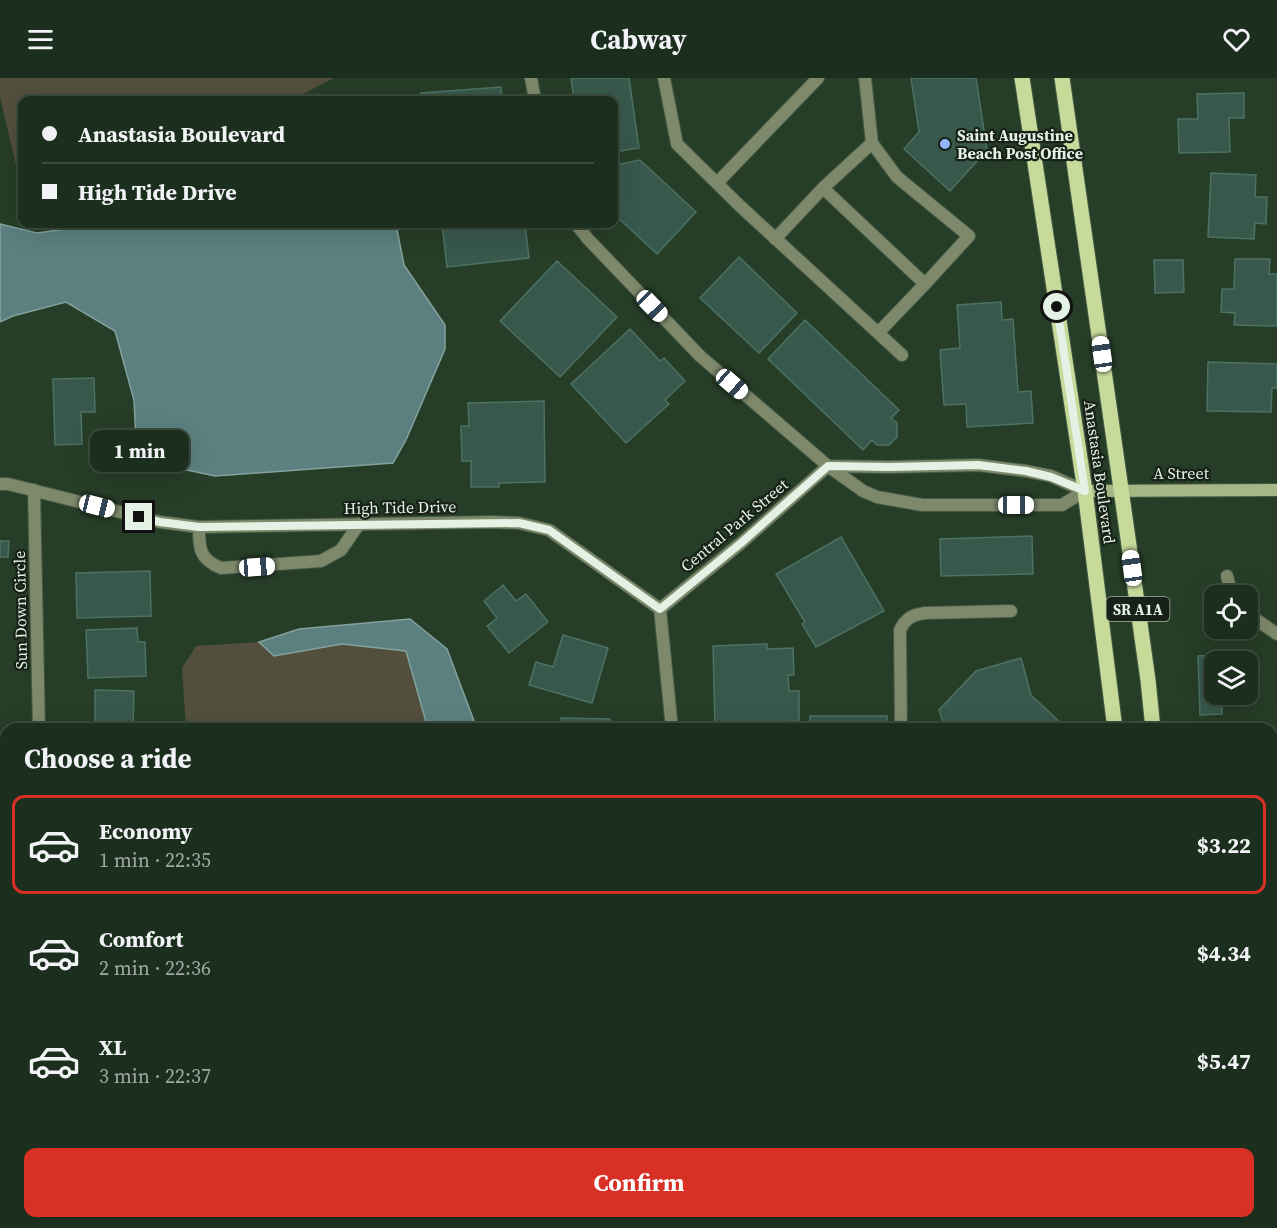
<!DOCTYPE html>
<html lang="en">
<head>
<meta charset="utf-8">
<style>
  :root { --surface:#1c2e1d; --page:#293a2a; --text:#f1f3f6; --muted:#a0a8a4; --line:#3a4a3b; --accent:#d93025 }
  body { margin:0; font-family:"Source Serif 4",serif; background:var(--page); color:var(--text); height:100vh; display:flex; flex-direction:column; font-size:22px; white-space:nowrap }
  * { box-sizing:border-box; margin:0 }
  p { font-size:20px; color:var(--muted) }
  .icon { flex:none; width:33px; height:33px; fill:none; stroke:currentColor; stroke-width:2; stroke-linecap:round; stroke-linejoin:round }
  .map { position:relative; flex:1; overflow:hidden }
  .sheet { position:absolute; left:0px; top:645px; width:1278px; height:506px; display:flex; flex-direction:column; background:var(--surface); border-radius:18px 18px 0 0; box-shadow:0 6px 24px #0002,0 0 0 2px var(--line) }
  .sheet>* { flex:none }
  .banner { position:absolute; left:18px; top:18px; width:600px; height:132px; border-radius:12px; box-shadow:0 6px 24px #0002,0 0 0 2px var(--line); display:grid; align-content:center; height:132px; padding:0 24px; background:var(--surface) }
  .fabs { position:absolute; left:1204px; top:507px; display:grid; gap:12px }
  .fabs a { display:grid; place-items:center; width:54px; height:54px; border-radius:12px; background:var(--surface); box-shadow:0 6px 24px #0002,0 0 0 2px var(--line); font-size:30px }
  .end { position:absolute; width:27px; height:27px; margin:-14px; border:8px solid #e3f2e4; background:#111; box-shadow:0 0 0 3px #111 }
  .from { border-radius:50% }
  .bubble { position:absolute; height:42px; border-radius:12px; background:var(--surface); box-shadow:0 6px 24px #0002,0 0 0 2px var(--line); font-size:20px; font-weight:700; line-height:42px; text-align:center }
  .car { position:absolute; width:18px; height:36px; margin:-18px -9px; border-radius:8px; box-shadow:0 0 4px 2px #0007; background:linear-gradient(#fff 24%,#345 0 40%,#fff 0 76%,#345 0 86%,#fff 0) }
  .banner b { display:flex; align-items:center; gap:21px; height:57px; font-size:22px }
  .banner b+b { border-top:2px solid var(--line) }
  .banner i { width:15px; height:15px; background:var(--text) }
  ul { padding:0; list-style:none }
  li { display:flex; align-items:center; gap:18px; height:99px; margin:0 12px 9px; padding:0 12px; border:3px solid transparent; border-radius:12px }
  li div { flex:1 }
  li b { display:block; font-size:22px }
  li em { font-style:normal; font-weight:700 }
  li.current { border-color:var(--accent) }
  li>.icon { width:54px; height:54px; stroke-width:1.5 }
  h2 { padding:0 24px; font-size:27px; line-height:72px }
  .primary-button { display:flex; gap:12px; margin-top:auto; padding:12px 24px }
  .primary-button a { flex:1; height:69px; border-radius:12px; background:var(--accent); color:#fff; font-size:24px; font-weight:700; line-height:69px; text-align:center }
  header { display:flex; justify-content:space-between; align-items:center; height:78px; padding:0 24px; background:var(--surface); font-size:27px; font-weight:700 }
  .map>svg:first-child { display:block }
  .green { fill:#534f3d }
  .water { fill:#5b807f; stroke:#84a29d; stroke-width:1.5 }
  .building { fill:#38584c; stroke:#4c7264; stroke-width:1.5 }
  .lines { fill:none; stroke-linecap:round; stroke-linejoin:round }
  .lane-casing { stroke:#445a45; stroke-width:14 }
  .street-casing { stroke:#445a45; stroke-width:14 }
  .secondary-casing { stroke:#445a45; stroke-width:14 }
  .primary-casing { stroke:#445a45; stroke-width:17 }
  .lane { stroke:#7e886a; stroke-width:12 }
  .street { stroke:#7e886a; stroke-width:12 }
  .secondary { stroke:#a7b685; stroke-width:12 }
  .primary { stroke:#c6da9a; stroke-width:15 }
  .route { stroke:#e3f2e4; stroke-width:8 }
  .poi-dot { fill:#93b7fd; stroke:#172117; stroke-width:2 }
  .labels { text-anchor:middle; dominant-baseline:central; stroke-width:4.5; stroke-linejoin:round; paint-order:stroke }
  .shield { fill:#172117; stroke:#a6b3a6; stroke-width:1.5 }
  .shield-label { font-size:15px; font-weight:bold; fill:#e3f2e4 }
  .poi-label { font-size:16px; font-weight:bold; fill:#e3f2e4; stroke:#172117; text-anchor:start }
  .street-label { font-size:16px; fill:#e3f2e4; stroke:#172117 }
</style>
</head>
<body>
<header><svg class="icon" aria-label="menu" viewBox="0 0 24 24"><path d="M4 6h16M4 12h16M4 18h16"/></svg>Cabway<svg class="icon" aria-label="heart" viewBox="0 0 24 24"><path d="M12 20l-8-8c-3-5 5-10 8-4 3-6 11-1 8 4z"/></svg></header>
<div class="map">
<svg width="1277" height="1150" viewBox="0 0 1277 1150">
  <rect width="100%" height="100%" fill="#263d27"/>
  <path class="green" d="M0,0H334L291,22H22V102L19,100L0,19Z
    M259,564L274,578L342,566L406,573L428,651H186L182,590L196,568Z
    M405,1145L573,1144L574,1150H373Z"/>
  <path class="water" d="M0,146L37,155L101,146H396L404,187L445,247V271L406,362L393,385L215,398L154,385L136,362L134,322L115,253L66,224L13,238L0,244Z
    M410,541L447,571L477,651H428L406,573L342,566L274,578L259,564L299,551Z"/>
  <path class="building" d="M571,0H629L639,70L614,74V22H574Z
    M911,0H976L987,72L950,113L904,71L919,54Z
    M501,9L502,22H422L421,15Z
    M1244,15V40H1229L1230,74L1179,75L1178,41H1198L1197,16Z
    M640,82L696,134L657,176L614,136V87Z
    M1211,95L1256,97L1255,119H1267L1266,146L1255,145L1254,161L1208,159Z
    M442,146H525L529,180L447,189Z
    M739,179L797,235L759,275L700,220Z
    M1235,181H1270L1269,196H1277V248L1234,247L1235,235L1221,234L1222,211H1234Z
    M1154,182H1183L1184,214L1155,215Z
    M557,183L617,239L560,299L500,243Z
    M1001,224L1002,242L1013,241L1018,314L1031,313L1033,345L967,349L966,326L944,327L940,272L960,270L957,227Z
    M805,242L899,332L891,340L897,345V359L889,367H877L872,362L863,372L768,281Z
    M630,251L660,283L664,280L685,303L665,322L669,326L626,365L571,306Z
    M1208,284L1277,286V310H1272L1271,334L1207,333Z
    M94,300L95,334H81L82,366L55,367L53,301Z
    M544,323L545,404L499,405V409H471V383H462L461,348H469L468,325Z
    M1032,458L1033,496L941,498L940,461Z
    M841,459L884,533L816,569L802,546L805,544L776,496Z
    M0,463H9L8,479H0Z
    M150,493L151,538L77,540L76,495Z
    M503,507L516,523L526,516L548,544L509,575L487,548L497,540L484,523Z
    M137,550L138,564H145L146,598L88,600L86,552Z
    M563,557L608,570L592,625L529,607L536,584L553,589Z
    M767,566V571L793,570L794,597H788L789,613H799V643L771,644V651H715L713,568Z
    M1219,577L1220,584H1215V616H1221L1222,636L1200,637L1198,578Z
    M1021,580L1031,617L1062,646L1058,651L945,650L939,632L976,593Z
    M95,612L134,613L133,651H73V644H95Z
    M810,638H887V651H810Z
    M561,640L610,641L609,651H561Z
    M1272,739H1277V777H1272Z
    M1272,816H1277V865H1272Z
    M6,927V998H0V928Z
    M17,1144H62L63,1147L79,1146V1150H18Z
    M110,1144H129L130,1149L142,1148V1150H111Z
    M148,1144H207V1150H149Z
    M663,1144H735L736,1150H663Z
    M858,1144H908L909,1150H859Z
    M988,1144H1045V1150H988Z"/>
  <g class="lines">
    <g class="lane-casing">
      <path id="lane" d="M664,0L677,66L740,128L902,277
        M865,0L872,65
        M717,105L818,0
        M775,161L823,110L872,65L897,99L969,158L925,206L823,110
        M878,255L925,206
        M199,449C199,470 199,481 221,490L321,483L341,472L359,446
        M901,651L900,552C906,540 912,537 925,535L1011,533"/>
    </g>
    <g class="street-casing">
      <path id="street" d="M531,0L535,22
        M576,146L588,161L700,278L828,388L863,413L877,419L922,427H1062L1085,413
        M828,388L889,389L978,387L1026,393L1051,398L1085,413
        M0,406H8L160,444L199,449L493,444L519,445L549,452L660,531L672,651
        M34,412L39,651
        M1227,498L1232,518
        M660,531L741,465L828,388
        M1248,536L1277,556
        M0,881L6,879
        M1272,1039H1277
        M807,1144L808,1150
        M298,1150L304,1144"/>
    </g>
    <g class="secondary-casing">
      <path id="secondary" d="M1085,413L1277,412"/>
    </g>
    <g class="primary-casing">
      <path id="primary" d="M1022,0L1085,413L1115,651
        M1062,0L1121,411L1148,602L1153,651
        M1163,1144L1164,1150
        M1201,1144L1202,1150"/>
    </g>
    <use href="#lane" class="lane"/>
    <use href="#street" class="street"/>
    <use href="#secondary" class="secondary"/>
    <use href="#primary" class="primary"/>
  </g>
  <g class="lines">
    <path class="route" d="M139,439L160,444L199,449L519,445L549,452L660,531L741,465L828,388L889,389L978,387L1026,393L1051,399L1085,413L1057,229"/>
  </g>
  <circle class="poi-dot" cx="945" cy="66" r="6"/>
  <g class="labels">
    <rect class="shield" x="1106.5" y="519" width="63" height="24" rx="4.5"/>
    <g class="shield-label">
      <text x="1138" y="531">SR A1A</text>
    </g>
    <g class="poi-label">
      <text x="957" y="57">Saint Augustine<tspan x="957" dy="18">Beach Post Office</tspan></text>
    </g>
    <g class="street-label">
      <text transform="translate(1100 394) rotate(82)">Anastasia Boulevard</text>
      <text x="1181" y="395">A Street</text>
      <text transform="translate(400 429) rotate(-1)">High Tide Drive</text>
      <text transform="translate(734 447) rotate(-40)">Central Park Street</text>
      <text transform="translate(20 532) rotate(-91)">Sun Down Circle</text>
    </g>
  </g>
</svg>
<div class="fabs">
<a><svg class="icon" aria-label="locate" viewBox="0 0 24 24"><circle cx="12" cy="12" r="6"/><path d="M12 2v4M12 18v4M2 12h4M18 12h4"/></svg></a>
<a><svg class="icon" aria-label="layers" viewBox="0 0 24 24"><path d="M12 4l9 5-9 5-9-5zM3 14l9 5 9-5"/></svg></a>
</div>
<i class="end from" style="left:1057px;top:229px"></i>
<i class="end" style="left:139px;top:439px"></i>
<div class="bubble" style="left:90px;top:352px;width:99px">1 min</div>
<i class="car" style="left:652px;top:228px;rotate:136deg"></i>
<i class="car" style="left:1102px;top:276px;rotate:352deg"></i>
<i class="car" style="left:732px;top:306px;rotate:131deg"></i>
<i class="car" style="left:1016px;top:427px;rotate:90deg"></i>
<i class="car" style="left:97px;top:428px;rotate:104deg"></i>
<i class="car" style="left:257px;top:489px;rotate:86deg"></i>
<i class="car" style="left:1132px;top:490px;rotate:352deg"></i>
<div class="banner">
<b><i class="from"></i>Anastasia Boulevard</b>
<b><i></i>High Tide Drive</b>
</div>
<section class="sheet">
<h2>Choose a ride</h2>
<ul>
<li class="current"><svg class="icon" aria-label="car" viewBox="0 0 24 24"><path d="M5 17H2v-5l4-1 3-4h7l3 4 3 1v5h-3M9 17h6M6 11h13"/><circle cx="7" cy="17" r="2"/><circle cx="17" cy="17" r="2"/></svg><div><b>Economy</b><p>1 min · 22:35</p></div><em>$3.22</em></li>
<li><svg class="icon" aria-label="car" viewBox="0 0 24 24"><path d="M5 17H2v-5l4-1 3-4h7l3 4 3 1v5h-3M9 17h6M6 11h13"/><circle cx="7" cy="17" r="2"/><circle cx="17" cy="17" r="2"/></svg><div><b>Comfort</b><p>2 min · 22:36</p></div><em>$4.34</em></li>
<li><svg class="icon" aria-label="car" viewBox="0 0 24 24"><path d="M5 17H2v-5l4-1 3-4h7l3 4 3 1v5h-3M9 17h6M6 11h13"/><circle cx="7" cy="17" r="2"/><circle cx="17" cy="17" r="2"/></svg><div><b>XL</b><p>3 min · 22:37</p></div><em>$5.47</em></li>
</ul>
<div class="primary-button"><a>Confirm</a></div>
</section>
</div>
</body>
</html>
